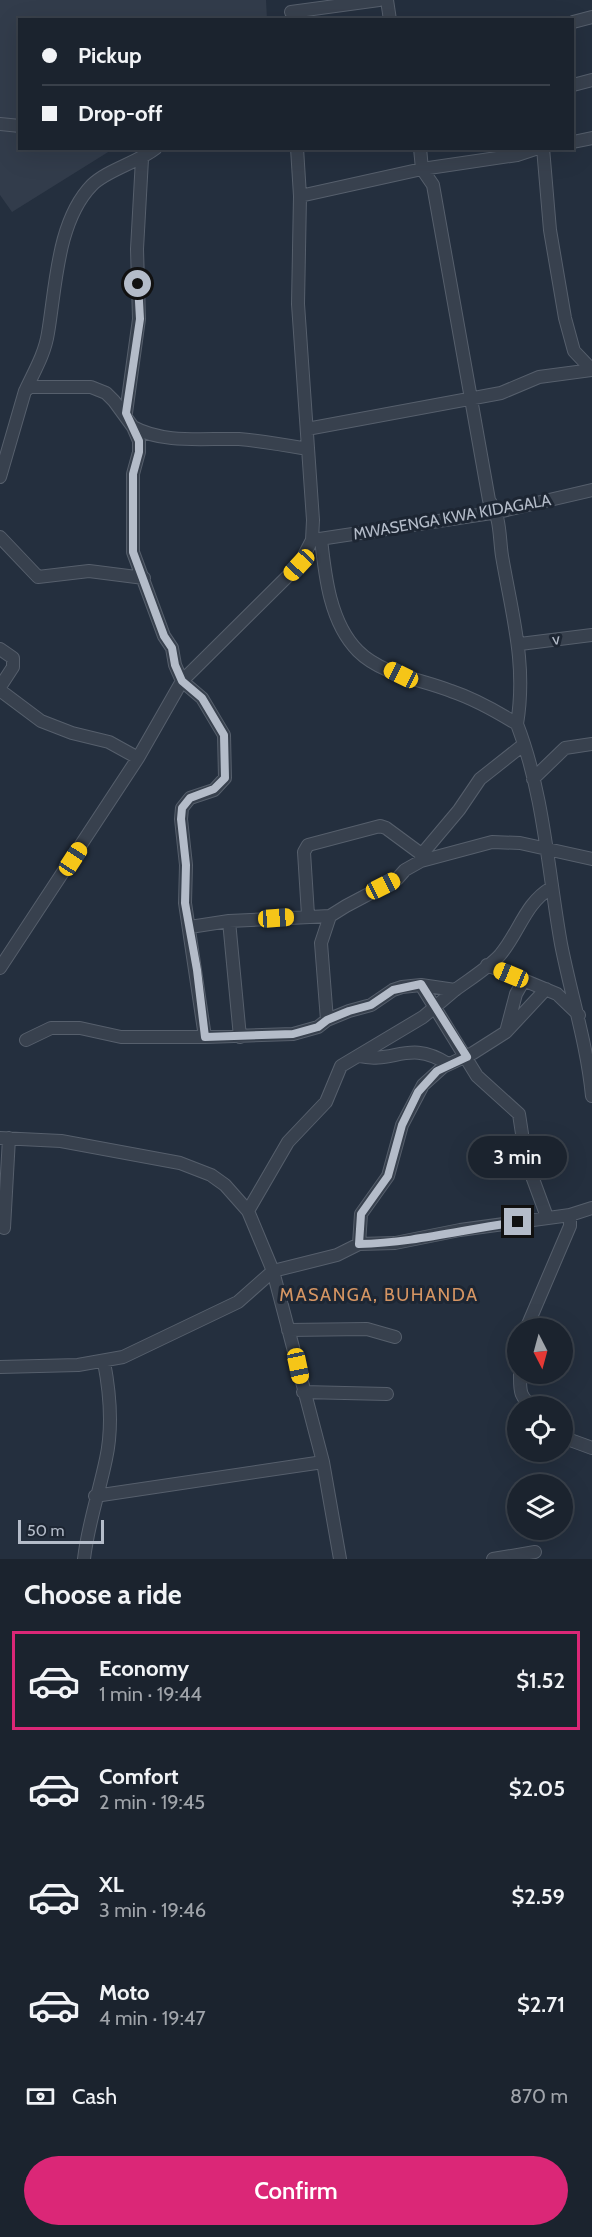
<!DOCTYPE html>
<html lang="en">
<head>
<meta charset="utf-8">
<style>
  :root { --surface:#1b232e; --page:#282f3a; --text:#f1f3f6; --muted:#a0a4aa; --line:#39404a; --accent:#db2777 }
  body { margin:0; font-family:Cabin,sans-serif; background:var(--page); color:var(--text); height:100vh; display:flex; flex-direction:column; font-size:22px; white-space:nowrap }
  * { box-sizing:border-box; margin:0 }
  p { font-size:20px; color:var(--muted) }
  .icon { flex:none; width:33px; height:33px; fill:none; stroke:currentColor; stroke-width:2; stroke-linecap:round; stroke-linejoin:round }
  .map { position:relative; height:1559px; overflow:hidden }
  .drawer { display:flex; flex-direction:column; background:var(--surface); flex:1 }
  .drawer>* { flex:none }
  .banner { position:absolute; left:18px; top:18px; width:556px; height:132px; border-radius:0px; box-shadow:0 6px 24px #0002,0 0 0 2px var(--line); display:grid; align-content:center; height:132px; padding:0 24px; background:var(--surface) }
  .needle { width:39px; rotate:174deg }
  .controls { position:absolute; left:507px; top:1318px; display:grid; gap:12px }
  .controls a { display:grid; place-items:center; width:66px; height:66px; border-radius:50%; background:var(--surface); box-shadow:0 6px 24px #0002,0 0 0 2px var(--line); font-size:30px }
  .scale { position:absolute; left:18px; bottom:15px; width:86px; box-sizing:border-box; padding-left:6px; border:3px solid #b4bcc9; border-top:0; font-size:16px; line-height:21px; white-space:nowrap; color:#b4bcc9; -webkit-text-stroke:4px #1d2633; paint-order:stroke }
  .end { position:absolute; width:27px; height:27px; margin:-14px; border:8px solid #b4bcc9; background:#111; box-shadow:0 0 0 3px #111 }
  .from { border-radius:50% }
  .bubble { position:absolute; height:42px; border-radius:21px; background:var(--surface); box-shadow:0 6px 24px #0002,0 0 0 2px var(--line); font-size:20px; font-weight:600; line-height:42px; text-align:center }
  .car { position:absolute; width:18px; height:36px; margin:-18px -9px; border-radius:8px; box-shadow:0 0 4px 2px #0007; background:linear-gradient(#f5c518 24%,#345 0 40%,#f5c518 0 76%,#345 0 86%,#f5c518 0) }
  .banner b { display:flex; align-items:center; gap:21px; height:57px; font-size:22px }
  .banner b+b { border-top:2px solid var(--line) }
  .banner i { width:15px; height:15px; background:var(--text) }
  ul { padding:0; list-style:none }
  li { display:flex; align-items:center; gap:18px; height:99px; margin:0 12px 9px; padding:0 12px; border:3px solid transparent; border-radius:0px }
  li div { flex:1 }
  li b { display:block; font-size:22px }
  li em { font-style:normal; font-weight:600 }
  li.current { border-color:var(--accent) }
  li>.icon { width:54px; height:54px; stroke-width:1.5 }
  h2 { padding:0 24px; font-size:27px; line-height:72px }
  .pay { display:flex; align-items:center; gap:15px; height:66px; padding:0 24px; font-size:22px }
  .pay p { margin-inline-start:auto }
  .button { display:flex; gap:12px; margin-top:auto; padding:12px 24px }
  .button a { flex:1; height:69px; border-radius:36px; background:var(--accent); color:#fff; font-size:24px; font-weight:600; line-height:69px; text-align:center }
  .map>svg:first-child { display:block }
  .airport { fill:#323c4b }
  .lines { fill:none; stroke-linecap:round; stroke-linejoin:round }
  .minor-casing { stroke:#565f6c; stroke-width:14 }
  .minor { stroke:#38414e; stroke-width:12 }
  .route { stroke:#b4bcc9; stroke-width:8 }
  .labels { text-anchor:middle; dominant-baseline:central; stroke-width:6; stroke-linejoin:round; paint-order:stroke }
  .street-label { font-size:16px; fill:#b4bcc9; stroke:#1d2633 }
  .neighbourhood-label { font-size:18px; letter-spacing:1.5px; fill:#d59563; stroke:#1d2633 }
</style>
</head>
<body>
<div class="map">
<svg width="592" height="1559" viewBox="0 0 592 1559">
  <rect width="100%" height="100%" fill="#242f3e"/>
  <path class="airport" d="M0,0H266L267,19L20,20V148L113,149L12,212L0,195Z"/>
  <g class="lines">
    <g class="minor-casing">
      <path id="minor" d="M387,0L390,20
        M291,12L379,0
        M573,22L592,17
        M573,85L592,80
        M0,124L20,126
        M573,142L592,138
        M420,148L422,169L433,185L489,500C501,517 499,536 502,556C512,615 527,664 517,724
        M543,148L550,230L565,318L574,351L592,370
        M300,196L422,169L517,155L538,148
        M26,389C35,370 45,353 48,333C56,286 57,221 92,185C107,170 137,163 156,148
        M126,413L139,319L137,249L142,159
        M133,427C164,444 204,438 239,439C262,441 285,445 308,449
        M307,429L501,393L539,377L592,370
        M0,477L25,391L30,387H91L106,393L114,401L133,427L139,441V452L133,474V552L164,636L172,648L175,665L182,681L202,698L224,735L225,778L214,790L190,798L182,808L181,819L186,865L185,903L205,1037L293,1034L318,1027L327,1020L349,1011L371,1005L393,990L402,987L421,985L455,990C470,979 488,968 500,955C519,933 525,903 551,888
        M0,537L38,577L89,571L144,578
        M321,539C325,576 330,623 358,651C382,675 421,679 451,691C475,699 496,711 517,724C544,794 548,871 561,944C571,995 587,1044 592,1096
        M313,540L498,512L592,490
        M520,644L592,635
        M0,649L13,658V667L0,687L1,691L41,721L72,733L109,742L138,758
        M533,779L565,748L592,744
        M422,854L459,810L480,779L523,745
        M308,915L304,852L308,845L380,826L386,828L428,859
        M229,921L240,1037
        M190,927L229,921L330,916
        M487,965L557,994L579,1015
        M0,968L138,758L182,681L299,565L312,540L313,520L298,304L300,196L297,148
        M421,985L477,1076L519,1114L526,1160L547,1217
        M327,1020L321,943L330,916L346,906L397,879L405,870L421,861L492,842L520,843L592,859
        M506,1032L516,994L524,980
        M26,1040L51,1028H80L121,1037H205
        M359,1056C394,1064 409,1039 448,1064
        M0,1138L61,1141L180,1163L211,1175L225,1185L248,1211L273,1271L323,1462L340,1559
        M248,1211L288,1142L326,1102L341,1066L423,1017L455,990
        M4,1228L9,1138
        M359,1244L361,1214L388,1176L402,1125L423,1085L443,1067L473,1053L506,1032L546,989
        M526,1329L570,1226V1215
        M288,1330L367,1329L395,1337
        M0,1367L78,1365L123,1357L238,1302L273,1271L337,1255L359,1244L395,1243L460,1230L570,1215L592,1208
        M520,1374C520,1391 519,1397 534,1407
        M303,1392L387,1394
        M562,1437L592,1448
        M95,1496L323,1462
        M84,1559C88,1524 99,1493 106,1459C113,1427 110,1393 104,1362
        M493,1559L535,1552"/>
    </g>
    <use href="#minor" class="minor"/>
  </g>
  <g class="lines">
    <path class="route" d="M138,284L140,319L126,413L139,441V452L133,474V552L164,636L172,648L175,665L182,681L202,698L224,735L225,778L214,789L190,798L182,808L181,819L186,865L185,903L197,970L205,1037L293,1034L318,1027L327,1020L349,1011L371,1005L393,990L421,984L467,1057L437,1071L418,1092L402,1125L388,1176L361,1214L359,1244C413,1243 465,1229 518,1222"/>
  </g>
  <g class="labels">
    <g class="street-label">
      <text transform="translate(452 517) rotate(-10)">MWASENGA KWA KIDAGALA</text>
      <text transform="translate(556 639) rotate(-7)">v</text>
    </g>
    <g class="neighbourhood-label">
      <text x="379" y="1295">MASANGA, BUHANDA</text>
    </g>
  </g>
</svg>
<div class="controls">
<a><svg class="needle" viewBox="-14 -14 28 28"><path d="M0-13l5 13h-10z" fill="#e53935"/><path d="M0 13l5-13h-10z" fill="#a0a4aa"/></svg></a>
<a><svg class="icon" aria-label="locate" viewBox="0 0 24 24"><circle cx="12" cy="12" r="6"/><path d="M12 2v4M12 18v4M2 12h4M18 12h4"/></svg></a>
<a><svg class="icon" aria-label="layers" viewBox="0 0 24 24"><path d="M12 4l9 5-9 5-9-5zM3 14l9 5 9-5"/></svg></a>
</div>
<div class="scale">50 m</div>
<i class="end from" style="left:138px;top:284px"></i>
<i class="end" style="left:518px;top:1222px"></i>
<div class="bubble" style="left:468px;top:1136px;width:99px">3 min</div>
<i class="car" style="left:299px;top:565px;rotate:223deg"></i>
<i class="car" style="left:401px;top:675px;rotate:296deg"></i>
<i class="car" style="left:73px;top:859px;rotate:33deg"></i>
<i class="car" style="left:383px;top:886px;rotate:63deg"></i>
<i class="car" style="left:276px;top:918px;rotate:86deg"></i>
<i class="car" style="left:511px;top:975px;rotate:292deg"></i>
<i class="car" style="left:298px;top:1366px;rotate:168deg"></i>
<div class="banner">
<b><i class="from"></i>Pickup</b>
<b><i></i>Drop-off</b>
</div>
</div>
<section class="drawer">
<h2>Choose a ride</h2>
<ul>
<li class="current"><svg class="icon" aria-label="car" viewBox="0 0 24 24"><path d="M5 17H2v-5l4-1 3-4h7l3 4 3 1v5h-3M9 17h6M6 11h13"/><circle cx="7" cy="17" r="2"/><circle cx="17" cy="17" r="2"/></svg><div><b>Economy</b><p>1 min · 19:44</p></div><em>$1.52</em></li>
<li><svg class="icon" aria-label="car" viewBox="0 0 24 24"><path d="M5 17H2v-5l4-1 3-4h7l3 4 3 1v5h-3M9 17h6M6 11h13"/><circle cx="7" cy="17" r="2"/><circle cx="17" cy="17" r="2"/></svg><div><b>Comfort</b><p>2 min · 19:45</p></div><em>$2.05</em></li>
<li><svg class="icon" aria-label="car" viewBox="0 0 24 24"><path d="M5 17H2v-5l4-1 3-4h7l3 4 3 1v5h-3M9 17h6M6 11h13"/><circle cx="7" cy="17" r="2"/><circle cx="17" cy="17" r="2"/></svg><div><b>XL</b><p>3 min · 19:46</p></div><em>$2.59</em></li>
<li><svg class="icon" aria-label="car" viewBox="0 0 24 24"><path d="M5 17H2v-5l4-1 3-4h7l3 4 3 1v5h-3M9 17h6M6 11h13"/><circle cx="7" cy="17" r="2"/><circle cx="17" cy="17" r="2"/></svg><div><b>Moto</b><p>4 min · 19:47</p></div><em>$2.71</em></li>
</ul>
<div class="pay"><svg class="icon" aria-label="cash" viewBox="0 0 24 24"><path d="M3 7h18v10H3z"/><circle cx="12" cy="12" r="2"/></svg>Cash<p>870 m</p></div>
<div class="button"><a>Confirm</a></div>
</section>
</body>
</html>
